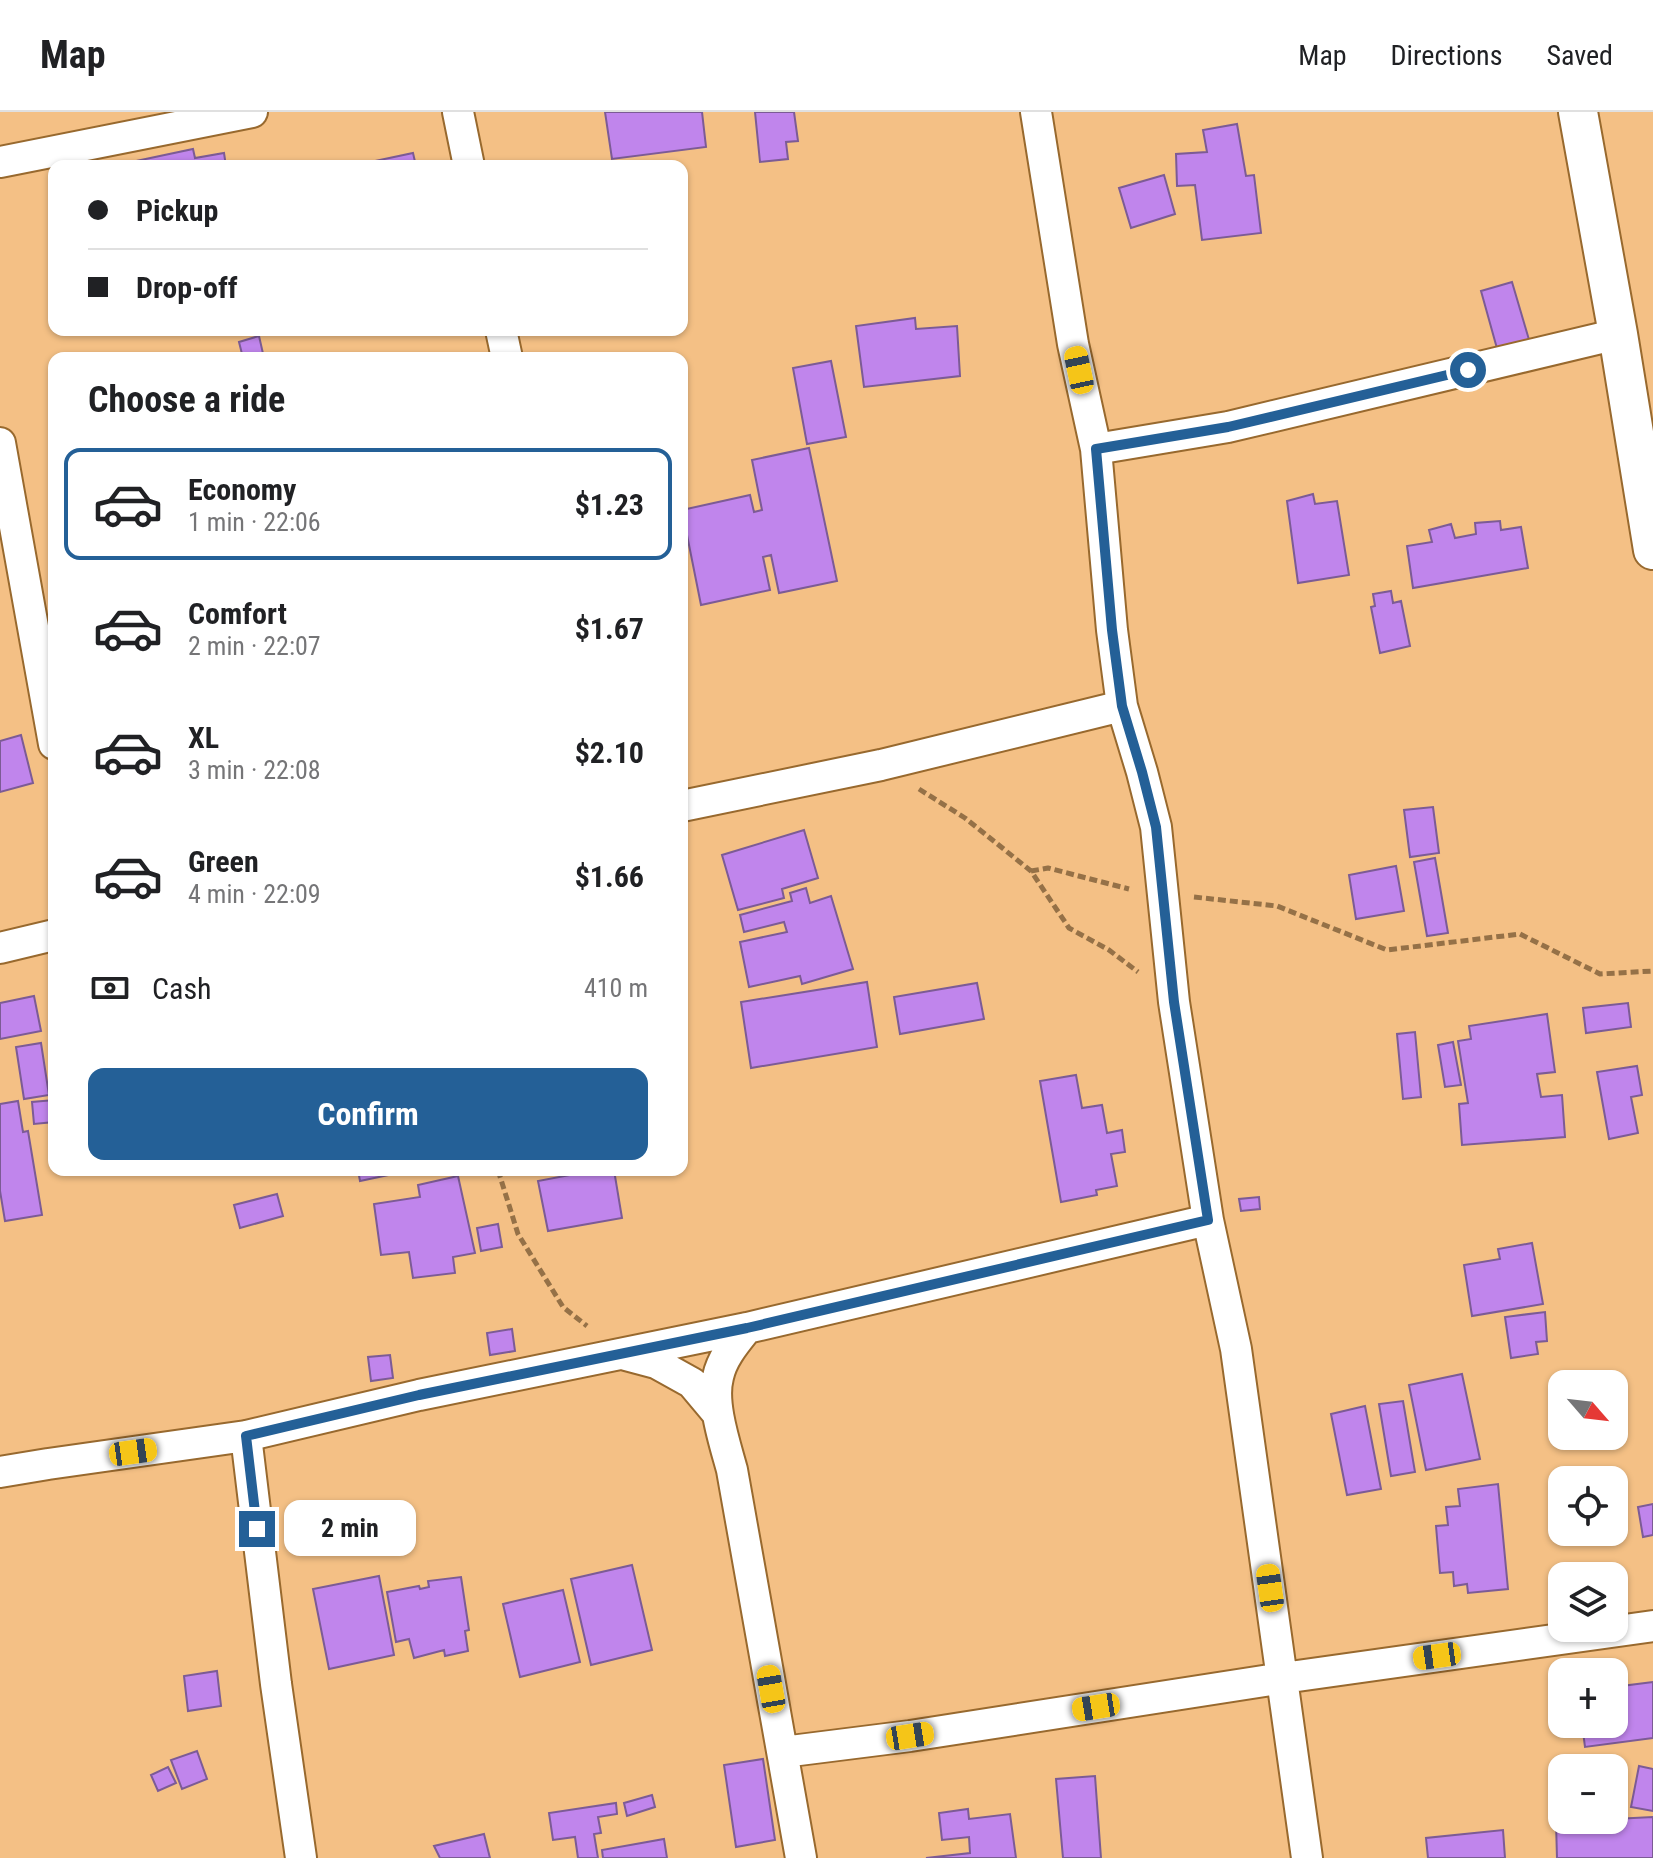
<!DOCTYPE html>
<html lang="en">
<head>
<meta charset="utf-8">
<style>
  :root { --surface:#fff; --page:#f6f6f6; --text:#202124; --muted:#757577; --line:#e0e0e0; --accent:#246097 }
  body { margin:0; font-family:"Roboto Condensed",sans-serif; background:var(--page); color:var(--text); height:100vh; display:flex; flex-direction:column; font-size:30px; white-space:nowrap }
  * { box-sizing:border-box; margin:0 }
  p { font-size:26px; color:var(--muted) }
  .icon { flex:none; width:44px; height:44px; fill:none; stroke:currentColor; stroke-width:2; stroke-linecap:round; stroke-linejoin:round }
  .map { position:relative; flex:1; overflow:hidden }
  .details { position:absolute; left:48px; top:240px; width:640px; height:824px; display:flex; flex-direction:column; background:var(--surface); border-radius:16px; box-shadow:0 2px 6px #0004 }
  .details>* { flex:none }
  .guide { position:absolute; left:48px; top:48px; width:640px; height:176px; border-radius:16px; box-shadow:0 2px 6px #0004; display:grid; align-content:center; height:176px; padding:0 40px; background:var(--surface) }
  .needle { width:52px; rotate:118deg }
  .tools { position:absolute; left:1548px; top:1258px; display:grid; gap:16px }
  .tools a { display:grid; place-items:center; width:80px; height:80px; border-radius:16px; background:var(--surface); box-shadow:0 2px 6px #0004; font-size:40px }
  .end { position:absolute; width:36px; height:36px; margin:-18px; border:10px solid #246097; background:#fff; box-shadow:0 0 0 4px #fff }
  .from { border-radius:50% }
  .bubble { position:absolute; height:56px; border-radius:16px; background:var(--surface); box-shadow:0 2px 6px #0004; font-size:26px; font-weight:700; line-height:56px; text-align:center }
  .car { position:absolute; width:24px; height:48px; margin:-24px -12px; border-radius:10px; box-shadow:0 0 6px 2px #0007; background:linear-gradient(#f5c518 24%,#345 0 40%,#f5c518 0 76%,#345 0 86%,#f5c518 0) }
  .guide b { display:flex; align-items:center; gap:28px; height:76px; font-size:30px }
  .guide b+b { border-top:2px solid var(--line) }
  .guide i { width:20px; height:20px; background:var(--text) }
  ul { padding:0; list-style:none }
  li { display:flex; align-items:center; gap:24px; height:112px; margin:0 16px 12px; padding:0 24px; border:4px solid transparent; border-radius:16px }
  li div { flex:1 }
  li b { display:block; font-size:30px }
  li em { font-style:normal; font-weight:700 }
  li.current { border-color:var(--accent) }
  li>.icon { width:72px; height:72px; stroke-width:1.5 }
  h2 { padding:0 40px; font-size:36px; line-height:96px }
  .pay { display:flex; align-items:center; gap:20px; height:88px; padding:0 40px; font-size:30px }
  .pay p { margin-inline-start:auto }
  .cta { display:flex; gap:16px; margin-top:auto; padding:16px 40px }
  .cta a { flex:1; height:92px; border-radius:16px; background:var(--accent); color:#fff; font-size:32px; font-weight:700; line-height:92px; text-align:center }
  header { display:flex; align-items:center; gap:48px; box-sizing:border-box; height:112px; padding:0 40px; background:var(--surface); border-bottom:2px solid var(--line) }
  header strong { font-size:38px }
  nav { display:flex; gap:44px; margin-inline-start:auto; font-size:28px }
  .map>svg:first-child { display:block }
  .building { fill:#c085ec; stroke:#7c5b95; stroke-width:2 }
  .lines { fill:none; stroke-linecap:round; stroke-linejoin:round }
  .minor-casing { stroke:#98692e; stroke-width:34 }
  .tertiary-casing { stroke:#98692e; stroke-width:42 }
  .path { stroke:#957147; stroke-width:5; stroke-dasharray:8 4; stroke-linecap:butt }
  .minor { stroke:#fff; stroke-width:30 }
  .tertiary { stroke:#fff; stroke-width:38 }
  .route { stroke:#246097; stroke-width:10 }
</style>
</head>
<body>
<header>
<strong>Map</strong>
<nav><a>Map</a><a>Directions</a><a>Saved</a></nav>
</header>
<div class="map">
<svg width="1653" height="1746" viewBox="0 0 1653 1746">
  <rect width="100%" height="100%" fill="#f4c085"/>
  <path class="building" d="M605,0H702L706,35L612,47Z
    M755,0H794L798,29L786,30L788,47L760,50Z
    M1237,12L1246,64L1254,63L1261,121L1202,128L1195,73L1177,74L1176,42L1207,40L1203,18Z
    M193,37L195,46L224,41L226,54H137L136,49Z
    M413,41L416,54H376L375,49Z
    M1164,63L1175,102L1131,116L1119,76Z
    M1512,170L1530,231L1498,240L1481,179Z
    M915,206L916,217L957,214L960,264L864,275L856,214Z
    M259,224L264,246H243L239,230Z
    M831,249L846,325L807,332L793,256Z
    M809,336L837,469L779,481L771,443L763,445L770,478L701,493L682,398L750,383L754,400L762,398L752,348Z
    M1313,382L1315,392L1337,389L1349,463L1298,471L1287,389Z
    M1500,409L1501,418L1521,415L1528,456L1413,476L1407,434L1432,430L1429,418L1451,412L1455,426L1476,422L1475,411Z
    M1391,479L1393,491L1401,489L1410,534L1380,541L1371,495L1375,494L1373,482Z
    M21,623L33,671L0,680V629Z
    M1433,695L1439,741L1410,745L1404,698Z
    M804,718L818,766L782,777L784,786L738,798L722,743Z
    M1435,746L1448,821L1427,824L1414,750Z
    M1396,754L1404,799L1356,807L1349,763Z
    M806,776L810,791L831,784L853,857L802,872L800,864L749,875L740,830L787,820L784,810L744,820L740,803L792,789L790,781Z
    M867,870L877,935L751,956L741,890Z
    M977,871L984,907L900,922L894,885Z
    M34,884L41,919L0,927V891Z
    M1628,891L1631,915L1586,921L1583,896Z
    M1547,902L1555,960L1537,962L1541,985L1562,983L1565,1025L1462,1033L1459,992L1468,991L1458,929L1471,927L1469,914Z
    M1415,920L1421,985L1403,987L1397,922Z
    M1453,930L1461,973L1445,975L1438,933Z
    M41,931L49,983L24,987L16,935Z
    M1637,954L1642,983L1631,985L1638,1021L1609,1027L1597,960Z
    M1076,963L1082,996L1102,993L1107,1021L1122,1018L1125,1040L1111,1042L1117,1074L1096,1078L1097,1083L1061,1090L1040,969Z
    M54,988V1010L34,1012L32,990Z
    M18,989L23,1020L28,1019L42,1103L5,1109L0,1079V992Z
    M358,1058H403V1060L360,1069Z
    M596,1058H614L622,1106L548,1119L538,1069Z
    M458,1064L475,1141L453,1145L455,1161L413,1166L409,1140L381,1143L374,1092L420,1085L418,1073Z
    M277,1082L283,1104L240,1116L234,1093Z
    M1259,1085L1260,1097L1241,1099L1239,1087Z
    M498,1112L502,1135L481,1139L477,1116Z
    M1532,1131L1543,1192L1472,1204L1464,1153L1500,1147L1498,1137Z
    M1545,1200L1547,1229L1536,1230L1538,1242L1511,1246L1505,1205Z
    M512,1217L515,1239L490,1243L487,1221Z
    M390,1243L393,1266L371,1269L368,1245Z
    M1462,1262L1480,1347L1426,1358L1409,1273Z
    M1403,1289L1415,1360L1391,1364L1379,1292Z
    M1365,1294L1381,1377L1347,1383L1331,1302Z
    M1498,1372L1508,1477L1468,1481L1467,1472L1454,1474L1453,1460L1440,1461L1436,1414L1448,1413L1446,1395L1460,1394L1458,1377Z
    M1653,1392V1423L1643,1425L1638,1395Z
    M632,1453L652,1538L591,1553L571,1467Z
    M379,1464L394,1543L329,1557L313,1477Z
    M461,1465L469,1518L465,1519L468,1539L445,1544L444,1538L414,1546L409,1527L396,1530L387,1480L419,1474L420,1477L429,1475L428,1469Z
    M563,1478L580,1550L520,1565L503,1492Z
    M217,1559L221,1594L188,1599L184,1564Z
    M1653,1570V1626L1585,1635L1582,1612H1614V1575Z
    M197,1639L207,1667L182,1677L171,1648Z
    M763,1647L775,1728L736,1735L724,1653Z
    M1639,1654L1653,1657V1699L1631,1695Z
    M168,1655L176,1671L158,1679L151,1663Z
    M1095,1664L1101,1746H1063L1056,1667Z
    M652,1683L655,1695L627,1704L624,1691Z
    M616,1691L617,1702L598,1705L601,1721L594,1722L598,1746H578L575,1725L553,1728L549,1701Z
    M968,1697L969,1707L1010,1702L1016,1746H926L970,1741L969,1725L942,1728L939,1701Z
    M1653,1705V1746H1557L1556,1710Z
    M1503,1718L1505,1746H1428L1426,1726Z
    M484,1722L490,1746H440L434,1734Z
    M664,1727L667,1746H603L602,1738Z"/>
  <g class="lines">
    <g class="minor-casing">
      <path id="minor" d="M458,0L469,54
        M1036,0L1073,232L1096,337L1112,518L1122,594L1142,660L1156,715L1174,890L1208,1108L1236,1237L1307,1746
        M0,50L252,0
        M501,218L507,246
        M0,331L54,632
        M1096,337L1228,315L1618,222
        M682,694L881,653L1122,594
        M0,836L54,823
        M747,1216C735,1231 722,1246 718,1265C711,1291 725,1332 732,1358L801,1746
        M626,1243L656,1251L692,1271L718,1302
        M246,1324L276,1572L301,1746
        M0,1360L48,1352L246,1324L419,1283L747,1216L1208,1108
        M783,1640L910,1624L1283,1566L1653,1514"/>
    </g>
    <g class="tertiary-casing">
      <path id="tertiary" d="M1578,0L1618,222L1653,438"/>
    </g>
    <path class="path" d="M919,677L965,706L1031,759L1069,816L1109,838L1138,860
      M1031,759L1048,756L1129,777
      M1194,785L1277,794L1387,838L1520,822L1600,862L1653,859
      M498,1058L518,1122L563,1195L587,1214"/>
    <use href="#minor" class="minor"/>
    <use href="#tertiary" class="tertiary"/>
  </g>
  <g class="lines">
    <path class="route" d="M257,1417L246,1324L419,1283L747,1216L1208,1108L1174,890L1156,715L1142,660L1122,594L1112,518L1096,337L1228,315L1468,258"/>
  </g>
</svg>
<div class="tools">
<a><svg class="needle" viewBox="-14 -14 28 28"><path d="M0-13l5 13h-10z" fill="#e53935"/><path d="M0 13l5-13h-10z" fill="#757577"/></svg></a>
<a><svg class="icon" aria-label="locate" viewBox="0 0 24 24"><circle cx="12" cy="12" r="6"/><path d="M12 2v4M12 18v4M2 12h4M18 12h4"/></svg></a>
<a><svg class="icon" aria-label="layers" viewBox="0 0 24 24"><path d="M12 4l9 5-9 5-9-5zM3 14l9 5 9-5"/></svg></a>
<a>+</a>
<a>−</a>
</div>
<i class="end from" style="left:1468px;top:258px"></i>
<i class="end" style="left:257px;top:1417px"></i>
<div class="bubble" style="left:284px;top:1388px;width:132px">2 min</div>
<i class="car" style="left:1079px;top:258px;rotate:348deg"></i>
<i class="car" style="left:133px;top:1340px;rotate:82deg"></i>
<i class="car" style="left:1270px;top:1476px;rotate:352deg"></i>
<i class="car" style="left:1437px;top:1544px;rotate:262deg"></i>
<i class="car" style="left:771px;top:1577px;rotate:350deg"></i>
<i class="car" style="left:1096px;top:1595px;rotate:261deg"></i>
<i class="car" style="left:910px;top:1624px;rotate:81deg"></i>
<div class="guide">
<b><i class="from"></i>Pickup</b>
<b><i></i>Drop-off</b>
</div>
<section class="details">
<h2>Choose a ride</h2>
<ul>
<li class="current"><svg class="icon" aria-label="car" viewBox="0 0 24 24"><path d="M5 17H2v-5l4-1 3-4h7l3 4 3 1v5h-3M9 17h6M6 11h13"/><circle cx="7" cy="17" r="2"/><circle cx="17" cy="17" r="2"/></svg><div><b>Economy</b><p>1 min · 22:06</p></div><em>$1.23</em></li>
<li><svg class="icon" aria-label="car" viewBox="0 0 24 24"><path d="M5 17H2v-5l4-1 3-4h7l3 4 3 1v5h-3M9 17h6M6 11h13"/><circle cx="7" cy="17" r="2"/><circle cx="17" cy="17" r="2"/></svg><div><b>Comfort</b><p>2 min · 22:07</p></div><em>$1.67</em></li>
<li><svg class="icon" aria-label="car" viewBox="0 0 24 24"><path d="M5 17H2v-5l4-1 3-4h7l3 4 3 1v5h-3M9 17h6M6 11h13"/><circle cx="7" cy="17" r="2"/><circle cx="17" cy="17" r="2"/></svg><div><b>XL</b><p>3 min · 22:08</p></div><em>$2.10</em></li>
<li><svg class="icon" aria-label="car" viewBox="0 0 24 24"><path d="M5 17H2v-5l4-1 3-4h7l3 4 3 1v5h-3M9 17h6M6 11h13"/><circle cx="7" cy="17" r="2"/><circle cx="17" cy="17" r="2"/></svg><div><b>Green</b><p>4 min · 22:09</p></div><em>$1.66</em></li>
</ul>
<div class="pay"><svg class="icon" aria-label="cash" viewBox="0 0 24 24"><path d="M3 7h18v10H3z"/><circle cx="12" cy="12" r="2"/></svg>Cash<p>410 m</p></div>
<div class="cta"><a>Confirm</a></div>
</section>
</div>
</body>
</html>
